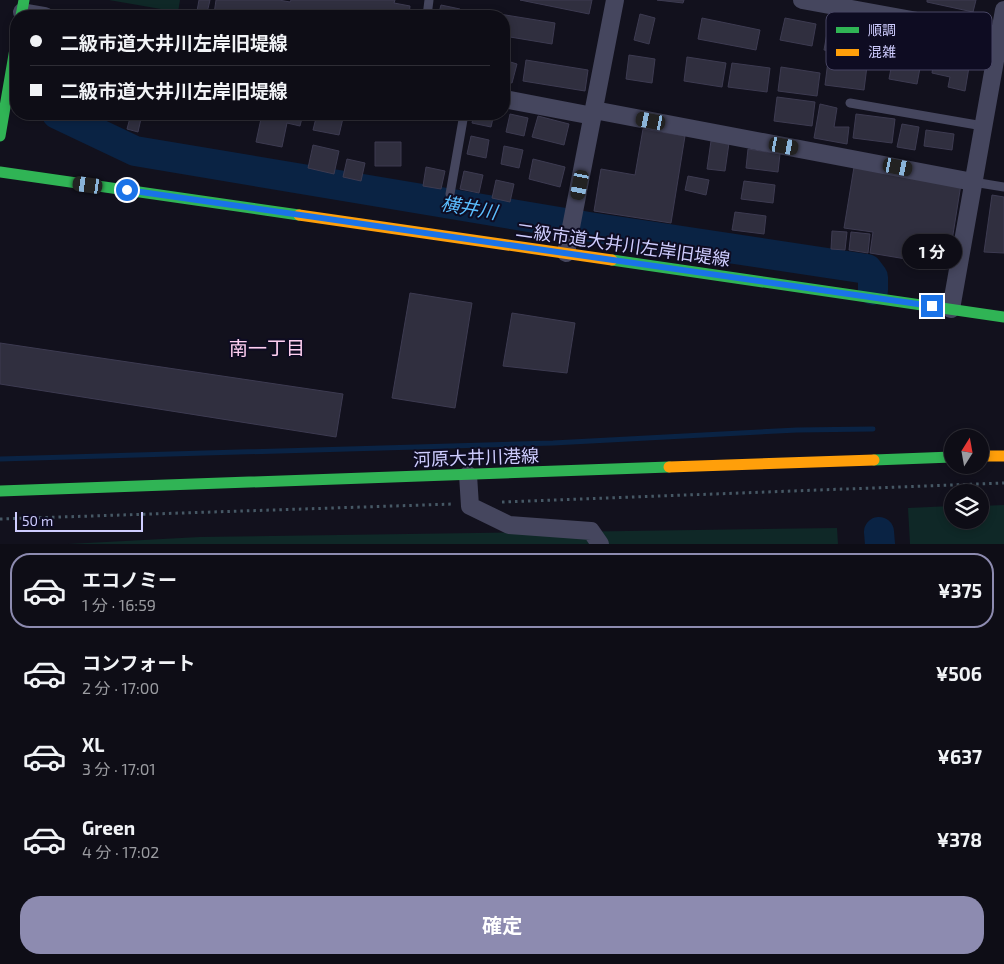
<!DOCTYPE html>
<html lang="ja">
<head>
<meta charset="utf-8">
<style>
  :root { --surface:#0e0d16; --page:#1c1b23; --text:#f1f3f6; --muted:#9b9ca1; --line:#2e2d35; --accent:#8d8bb0 }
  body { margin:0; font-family:"Exo 2","Noto Sans JP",sans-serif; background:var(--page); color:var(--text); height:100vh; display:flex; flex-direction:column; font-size:19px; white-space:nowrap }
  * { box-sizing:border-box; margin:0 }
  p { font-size:16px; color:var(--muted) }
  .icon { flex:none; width:28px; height:28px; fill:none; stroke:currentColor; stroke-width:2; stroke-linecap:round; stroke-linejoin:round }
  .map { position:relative; height:544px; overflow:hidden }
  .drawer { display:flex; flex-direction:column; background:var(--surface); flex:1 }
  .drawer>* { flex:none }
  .top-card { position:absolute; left:10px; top:10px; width:500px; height:110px; border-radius:20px; box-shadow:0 2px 8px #0003,0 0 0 1px var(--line); display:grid; align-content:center; height:110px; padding:0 20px; background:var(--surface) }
  .needle { width:32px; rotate:11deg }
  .buttons { position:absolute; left:944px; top:429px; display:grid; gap:10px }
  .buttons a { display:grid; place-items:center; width:45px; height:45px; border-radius:50%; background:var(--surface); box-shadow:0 2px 8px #0003,0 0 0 1px var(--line); font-size:25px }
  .scale { position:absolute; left:15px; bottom:12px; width:128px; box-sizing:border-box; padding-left:5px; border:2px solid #cfcdff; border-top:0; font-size:14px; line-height:18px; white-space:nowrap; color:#cfcdff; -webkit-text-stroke:4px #0e0c22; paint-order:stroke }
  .end { position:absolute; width:22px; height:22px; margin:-11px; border:6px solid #1a73e8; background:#fff; box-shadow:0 0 0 2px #fff }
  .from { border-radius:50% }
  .bubble { position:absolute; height:35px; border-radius:18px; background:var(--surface); box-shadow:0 2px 8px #0003,0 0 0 1px var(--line); font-size:16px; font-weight:700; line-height:35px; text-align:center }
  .car { position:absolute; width:15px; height:30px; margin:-15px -8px; border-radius:6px; box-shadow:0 0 4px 1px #0007; background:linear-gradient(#222 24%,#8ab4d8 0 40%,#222 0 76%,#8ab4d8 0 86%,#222 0) }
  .top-card b { display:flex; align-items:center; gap:18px; height:48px; font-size:19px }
  .top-card b+b { border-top:1px solid var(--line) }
  .top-card i { width:12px; height:12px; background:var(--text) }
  ul { padding:9px 0 0; list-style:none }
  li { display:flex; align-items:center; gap:15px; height:75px; margin:0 10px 8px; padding:0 10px; border:2px solid transparent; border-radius:20px }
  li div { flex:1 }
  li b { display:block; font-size:19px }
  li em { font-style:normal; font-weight:700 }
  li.on { border-color:var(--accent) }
  li>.icon { width:45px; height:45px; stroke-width:1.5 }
  .primary-button { display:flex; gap:10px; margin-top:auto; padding:10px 20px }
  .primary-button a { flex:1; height:58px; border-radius:20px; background:var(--accent); color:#fff; font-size:20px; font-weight:700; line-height:58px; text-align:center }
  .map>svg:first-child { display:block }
  .green { fill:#0f2827 }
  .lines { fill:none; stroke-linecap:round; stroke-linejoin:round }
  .stream { stroke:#0a2344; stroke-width:5 }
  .river { stroke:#0a2344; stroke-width:30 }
  .building { fill:#302f3f; stroke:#3d3b51 }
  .path { stroke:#465865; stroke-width:3; stroke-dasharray:2.5 4; stroke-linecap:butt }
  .lane { stroke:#45465e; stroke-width:9 }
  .street { stroke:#45465e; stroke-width:18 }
  .fast { stroke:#30b455; stroke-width:11 }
  .slow { stroke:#ff9f0a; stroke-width:11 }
  .route { stroke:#1a73e8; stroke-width:6 }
  .labels { text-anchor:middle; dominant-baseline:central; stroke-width:4; stroke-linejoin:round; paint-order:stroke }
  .street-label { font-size:18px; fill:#cfcdff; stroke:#0e0c22 }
  .water-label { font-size:19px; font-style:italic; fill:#5bbeff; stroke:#0e0c22 }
  .neighbourhood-label { font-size:19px; fill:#ffcff1; stroke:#0e0c22 }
  .key { fill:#0e0c22; stroke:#484664; stroke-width:1 }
  .key-label { font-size:14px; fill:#cfcdff }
</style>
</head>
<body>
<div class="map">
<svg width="1004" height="544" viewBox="0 0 1004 544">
  <rect width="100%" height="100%" fill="#12111d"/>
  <path class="green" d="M109,0H180L178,12Z
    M1004,505V544H910L908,508L952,506V520H980V506Z
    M837,528L838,544H68L200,537Z"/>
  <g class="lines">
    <path class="stream" d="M0,459L553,443L797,430L873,429"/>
    <path class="river" d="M57,114L135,151L589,227L867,269L873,277V290
      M879,532L880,544"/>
  </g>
  <path class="building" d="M199,0H210L207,13L197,11Z
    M216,0H279L290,2L291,0H395L394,3L410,6L409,16H309L310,14L285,10L284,16H229L214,14Z
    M520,0H592L589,14Z
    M657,0H684L683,3Z
    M927,0H976L973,12L927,2Z
    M441,5L460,9L458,16H438Z
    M493,13L555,23L552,44L504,36V16H492Z
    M640,14L655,18L649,44L634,40Z
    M702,18L760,30L756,50L698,39Z
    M785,18L816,24L812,46L780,40Z
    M829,22L845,24L841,52L824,50Z
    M936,45L972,49L965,91L948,87L950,77L932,73Z
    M629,55L655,59L652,83L626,79Z
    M687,57L726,63L722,87L684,81Z
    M504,60L517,64L512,83L504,81Z
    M526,60L588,70L585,91L523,81Z
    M828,61L867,66L864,90L825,85Z
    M732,63L770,68L767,92L728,87Z
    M892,63L920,68L917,84L889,79Z
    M781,67L820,73L817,96L778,91Z
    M777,97L815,102L812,126L774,121Z
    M820,104L837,108L834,127H849L847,144L814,138Z
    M131,114H142L138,132L127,129Z
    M262,114H303L300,126L287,123L282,147L256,142Z
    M317,114H344L339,135L313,130Z
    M365,114H388L387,118Z
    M474,114H494L491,127L472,123Z
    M510,114L528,118L524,136L506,132Z
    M856,114L895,119L892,143L853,138Z
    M538,116L569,124L564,145L532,137Z
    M902,124L919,127L915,150L897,147Z
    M643,129L685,136L671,223L594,211L601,169L635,175Z
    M926,130L954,134L952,150L924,146Z
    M471,136L489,140L486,158L467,154Z
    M711,141L729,143L725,171L707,169Z
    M375,142H401V166H375Z
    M313,145L339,151L334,174L308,168Z
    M504,146L523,150L519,168L501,164Z
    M748,149L780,154L778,172L746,168Z
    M347,159L365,163L361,181L343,177Z
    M533,159L565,167L560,187L529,179Z
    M426,167L445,171L441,189L423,186Z
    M854,167L961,184L948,266L870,253L873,232L844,228Z
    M464,171L483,175L479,193L460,189Z
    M688,176L709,180L706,195L685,190Z
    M496,180L514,184L510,202L492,198Z
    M744,181L775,185L773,203L741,199Z
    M992,195L1004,197V253L984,252Z
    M735,212L766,216L764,234L732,230Z
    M832,231L847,232L845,250L831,249Z
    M851,232L870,234L868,253L849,250Z
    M410,293L472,303L455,408L392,398Z
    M512,313L575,323L567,373L503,366Z
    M0,343L343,394L336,437L0,384Z"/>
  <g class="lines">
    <path class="path" d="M502,502L1004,483
      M0,519L454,504"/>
    <path class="lane" d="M427,16L429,0
      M850,103L983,126
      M973,182L1004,187
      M450,194L464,114"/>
    <path class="street" d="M802,0L1004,37
      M22,12L45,16
      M504,99L593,116
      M594,110L973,182
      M566,253L615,0
      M951,309L1004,10
      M468,475L470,506L509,525L591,531L600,544"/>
    <path class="fast" d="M21,16L24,0
      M0,136L16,43
      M0,172L299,215
      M612,260L1004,317
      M874,460L952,457
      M0,491L669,467"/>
    <path class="slow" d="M299,215L612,260
      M980,456H1004
      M669,467L874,460"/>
  </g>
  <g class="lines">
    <path class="route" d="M127,190L932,306"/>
  </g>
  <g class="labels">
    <g class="street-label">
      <text transform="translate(623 244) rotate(8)">二級市道大井川左岸旧堤線</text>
      <text transform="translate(476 457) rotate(-2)">河原大井川港線</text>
    </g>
    <g class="water-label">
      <text transform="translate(469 207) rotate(10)">横井川</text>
    </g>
    <g class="neighbourhood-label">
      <text x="267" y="347">南一丁目</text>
    </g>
  </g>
  <rect x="826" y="12" width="166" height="58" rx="8" class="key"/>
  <rect x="836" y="27" width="23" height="6" fill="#30b455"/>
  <rect x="836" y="49" width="23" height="7" fill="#ff9f0a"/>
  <g class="key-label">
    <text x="868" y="35">順調</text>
    <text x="868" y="57">混雑</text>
  </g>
</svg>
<div class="buttons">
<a><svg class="needle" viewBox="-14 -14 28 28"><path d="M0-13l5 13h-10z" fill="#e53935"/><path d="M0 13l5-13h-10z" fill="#9b9ca1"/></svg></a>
<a><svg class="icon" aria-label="layers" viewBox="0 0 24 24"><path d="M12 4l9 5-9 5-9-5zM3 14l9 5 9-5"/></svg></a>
</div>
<div class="scale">50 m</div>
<i class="end from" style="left:127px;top:190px"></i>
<i class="end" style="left:932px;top:306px"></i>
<div class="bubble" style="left:902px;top:234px;width:60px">1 分</div>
<i class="car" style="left:651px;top:121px;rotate:281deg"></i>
<i class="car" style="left:784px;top:146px;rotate:100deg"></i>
<i class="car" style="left:898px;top:167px;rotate:101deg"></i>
<i class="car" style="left:88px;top:185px;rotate:278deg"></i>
<i class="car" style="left:580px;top:185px;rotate:191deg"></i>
<div class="top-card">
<b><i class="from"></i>二級市道大井川左岸旧堤線</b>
<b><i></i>二級市道大井川左岸旧堤線</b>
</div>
</div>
<section class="drawer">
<ul>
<li class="on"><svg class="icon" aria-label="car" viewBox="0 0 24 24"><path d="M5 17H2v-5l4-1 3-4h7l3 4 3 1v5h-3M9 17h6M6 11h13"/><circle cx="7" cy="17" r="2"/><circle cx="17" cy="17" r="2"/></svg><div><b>エコノミー</b><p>1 分 · 16:59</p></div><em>¥375</em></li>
<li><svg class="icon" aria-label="car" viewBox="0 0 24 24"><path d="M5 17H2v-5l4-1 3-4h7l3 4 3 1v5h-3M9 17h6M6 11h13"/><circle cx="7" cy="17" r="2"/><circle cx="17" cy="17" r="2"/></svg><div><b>コンフォート</b><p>2 分 · 17:00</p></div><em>¥506</em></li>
<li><svg class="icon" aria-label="car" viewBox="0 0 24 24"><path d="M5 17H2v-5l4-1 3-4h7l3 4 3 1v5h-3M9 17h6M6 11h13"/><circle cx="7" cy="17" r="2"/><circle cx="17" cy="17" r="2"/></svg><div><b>XL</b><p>3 分 · 17:01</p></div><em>¥637</em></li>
<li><svg class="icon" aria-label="car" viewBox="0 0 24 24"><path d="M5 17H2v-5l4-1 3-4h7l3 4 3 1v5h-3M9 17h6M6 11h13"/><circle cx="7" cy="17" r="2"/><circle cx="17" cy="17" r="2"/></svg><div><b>Green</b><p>4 分 · 17:02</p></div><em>¥378</em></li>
</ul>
<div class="primary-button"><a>確定</a></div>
</section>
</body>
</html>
